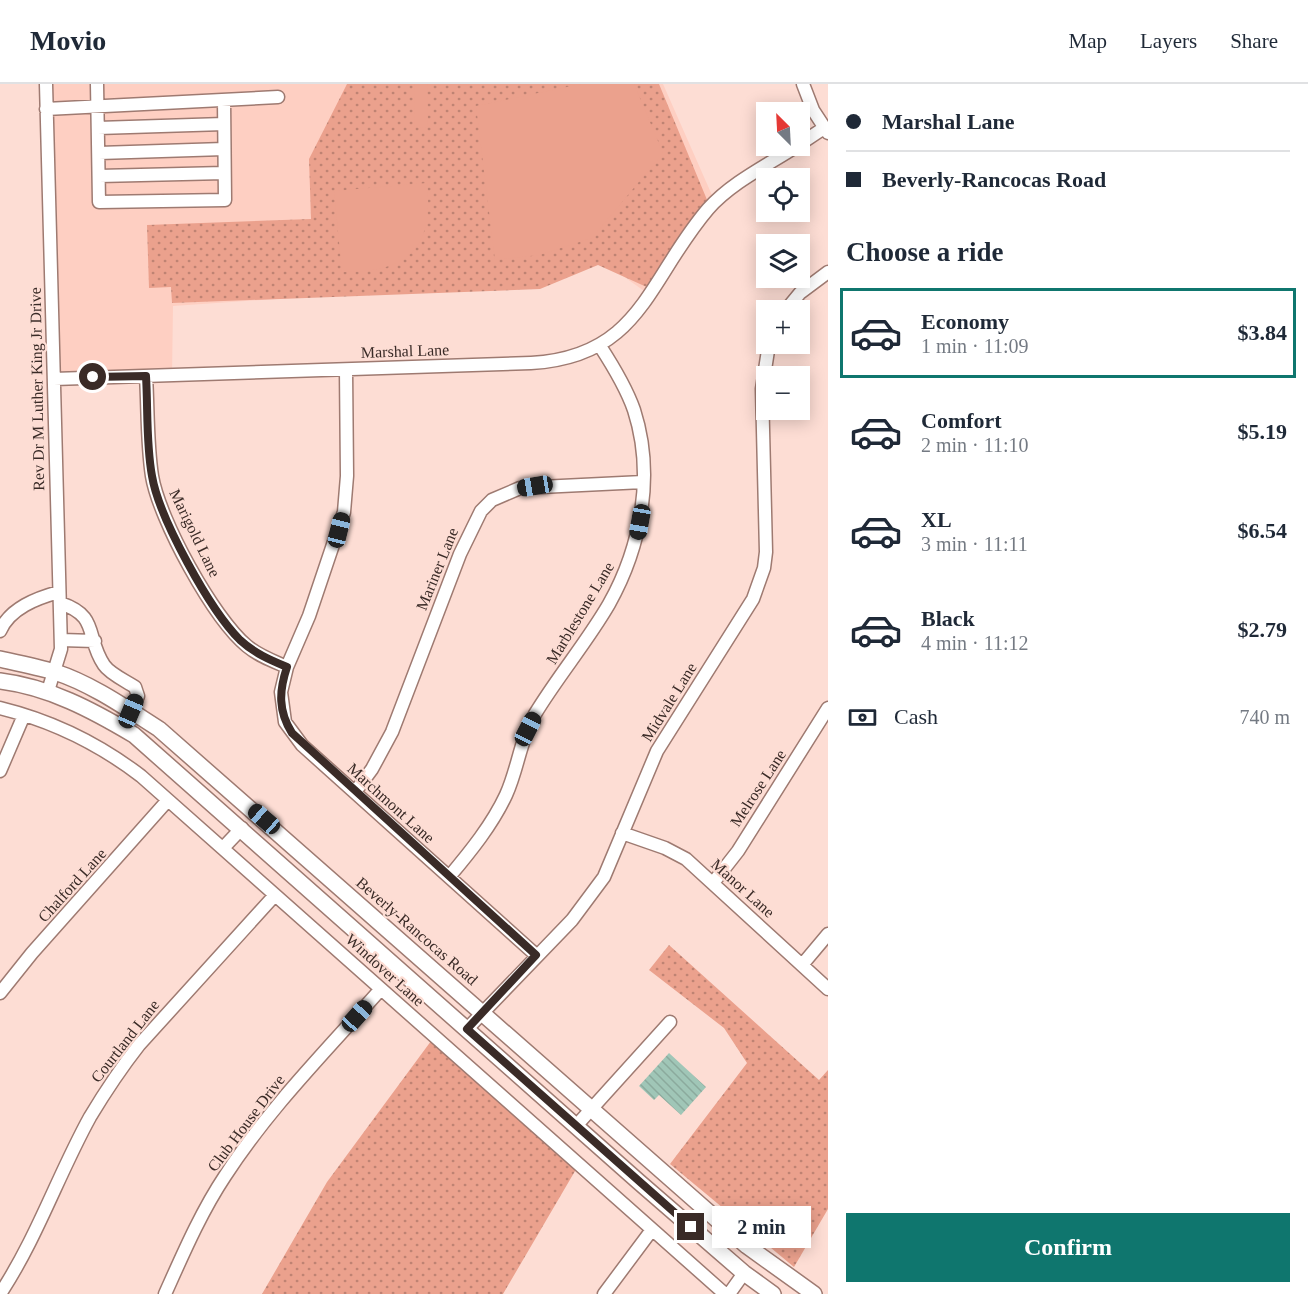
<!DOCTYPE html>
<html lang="en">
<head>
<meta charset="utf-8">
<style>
  :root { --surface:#fff; --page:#f2f2f3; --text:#1f2937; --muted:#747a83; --line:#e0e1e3; --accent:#0f766e }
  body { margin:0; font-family:Georgia,serif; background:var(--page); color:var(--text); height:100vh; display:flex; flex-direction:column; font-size:22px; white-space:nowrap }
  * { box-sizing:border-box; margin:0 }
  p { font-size:20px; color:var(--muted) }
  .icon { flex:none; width:33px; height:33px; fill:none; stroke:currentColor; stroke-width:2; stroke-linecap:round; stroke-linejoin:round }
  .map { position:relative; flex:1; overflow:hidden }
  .side { display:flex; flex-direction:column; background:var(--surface); width:480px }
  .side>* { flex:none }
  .guide { display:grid; align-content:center; height:132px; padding:0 18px; background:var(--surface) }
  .needle { width:39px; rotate:336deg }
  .controls { position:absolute; left:756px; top:18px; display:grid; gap:12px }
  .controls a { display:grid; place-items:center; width:54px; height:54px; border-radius:0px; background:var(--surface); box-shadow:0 3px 15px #0003; font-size:30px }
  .end { position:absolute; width:27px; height:27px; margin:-14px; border:8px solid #3a2b27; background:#fff; box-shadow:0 0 0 3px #fff }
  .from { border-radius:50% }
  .bubble { position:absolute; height:42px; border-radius:0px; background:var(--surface); box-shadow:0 3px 15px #0003; font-size:20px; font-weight:700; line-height:42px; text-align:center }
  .car { position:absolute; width:18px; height:36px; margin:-18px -9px; border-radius:8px; box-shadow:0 0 4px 2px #0007; background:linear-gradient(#222 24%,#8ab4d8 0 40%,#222 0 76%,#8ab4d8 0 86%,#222 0) }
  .guide b { display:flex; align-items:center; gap:21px; height:57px; font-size:22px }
  .guide b+b { border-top:2px solid var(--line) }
  .guide i { width:15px; height:15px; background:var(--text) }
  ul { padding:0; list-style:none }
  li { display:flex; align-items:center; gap:18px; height:90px; margin:0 12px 9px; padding:0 6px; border:3px solid transparent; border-radius:0px }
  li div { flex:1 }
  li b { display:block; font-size:22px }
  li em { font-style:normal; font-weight:700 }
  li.on { border-color:var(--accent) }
  li>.icon { width:54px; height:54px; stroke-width:1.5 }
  h2 { padding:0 18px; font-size:27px; line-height:72px }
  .pay { display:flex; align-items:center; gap:15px; height:66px; padding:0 18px; font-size:22px }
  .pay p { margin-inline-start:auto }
  .action { display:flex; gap:12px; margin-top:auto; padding:12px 18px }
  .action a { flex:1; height:69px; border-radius:0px; background:var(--accent); color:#fff; font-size:24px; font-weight:700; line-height:69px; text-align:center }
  header { display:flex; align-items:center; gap:36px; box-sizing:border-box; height:84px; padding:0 30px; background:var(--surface); border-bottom:2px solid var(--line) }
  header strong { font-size:28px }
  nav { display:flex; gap:33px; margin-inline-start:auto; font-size:21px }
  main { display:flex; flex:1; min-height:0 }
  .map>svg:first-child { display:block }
  .built { fill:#fecfc2 }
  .grass { fill:url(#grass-dots) }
  .pitch { fill:#eba18d }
  .building { fill:url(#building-back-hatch) }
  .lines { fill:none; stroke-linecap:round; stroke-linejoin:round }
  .minor-casing { stroke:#9e7a71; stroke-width:15 }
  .major-casing { stroke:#9e7a71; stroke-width:18 }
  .minor { stroke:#fff; stroke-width:12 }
  .major { stroke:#fff; stroke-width:15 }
  .route { stroke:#3a2b27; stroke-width:8 }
  .labels { text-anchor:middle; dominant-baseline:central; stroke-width:4.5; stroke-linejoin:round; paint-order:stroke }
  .street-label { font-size:16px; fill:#3a2b27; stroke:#fdddd4 }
</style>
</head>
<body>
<header>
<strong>Movio</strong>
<nav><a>Map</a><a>Layers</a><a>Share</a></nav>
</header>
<main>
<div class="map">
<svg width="828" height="1210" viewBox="0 0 828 1210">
  <defs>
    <pattern id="grass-dots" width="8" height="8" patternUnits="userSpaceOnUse" patternTransform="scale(1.5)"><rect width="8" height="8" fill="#eba18d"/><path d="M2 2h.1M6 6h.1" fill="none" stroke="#bf8373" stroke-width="1.8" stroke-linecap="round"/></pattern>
    <pattern id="building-back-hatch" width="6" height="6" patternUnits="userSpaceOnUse" patternTransform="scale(1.5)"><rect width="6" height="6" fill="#a0c6b7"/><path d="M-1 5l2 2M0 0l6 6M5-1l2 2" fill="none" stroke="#8baa9d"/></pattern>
  </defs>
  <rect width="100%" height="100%" fill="#fdddd4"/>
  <path class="built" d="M45,0H663L715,118L650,211L590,169L525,198L173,222L172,292L54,295Z"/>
  <path class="grass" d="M347,0H659L710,123L651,205L598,181L540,205L172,219L171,203L149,204L147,141L311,135L309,75Z
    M669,861L819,996L828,986V1125L794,1183L670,1080L747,979L724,944L649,886Z
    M434,953L578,1082L503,1210H262L327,1098Z"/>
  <path class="pitch" d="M414,0H427L428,44L415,43Z
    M581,0H634L663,69L592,154L539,171L495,176L476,22Z
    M427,99C434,166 407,188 342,188L334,107Z"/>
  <path class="building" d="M669,969L706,1003L681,1031L659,1011L654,1016L639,1002Z"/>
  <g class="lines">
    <g class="minor-casing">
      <path id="minor" d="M46,0L61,565L48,607
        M97,0L99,118L225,116L224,16
        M803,0L813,26L828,49
        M46,25L278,13
        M98,44L224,40
        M800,60L824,44
        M99,69L224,65
        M99,92L224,89
        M786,226L800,209L828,188
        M346,286L347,392L344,428L309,532L287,583L281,608L285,638L302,661L536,871
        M146,292C148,325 147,360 152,392C159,435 213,534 247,562C259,572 273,577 287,583
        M54,295L531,279C641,273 648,195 708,125C732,98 768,81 797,62
        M60,519C100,532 85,553 104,581C110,590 126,597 135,603L138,612L131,627
        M0,547C10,524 37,514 59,508
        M61,556L95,557
        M0,624C53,637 98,659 141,692L725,1210
        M0,687L24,631
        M355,708L372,685L392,648L460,470L481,427L492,416L520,404L643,398
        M622,749L665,764L686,775L828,905
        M223,764L242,744
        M449,793C470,768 492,741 506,711C518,685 520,656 535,630C558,592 587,558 609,520C641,463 655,391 634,326C626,303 613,282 600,262
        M713,799L738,767L828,624
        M802,881L828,850
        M0,909L32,869L168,716
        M467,945L572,836L604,793L657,667L753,515L764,484L766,468L762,305L769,260
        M576,1042L670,938
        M0,1210C37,1154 58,1091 90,1033C105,1008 121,984 139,961L275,811
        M165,1210C183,1170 201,1128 225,1092C269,1024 327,966 380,906
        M604,1210L651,1147
        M729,1210L744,1189"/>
    </g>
    <g class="major-casing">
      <path id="major" d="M0,575C18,579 37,583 55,588C92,600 126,624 159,645L747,1162L814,1210
        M0,597C49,603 92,626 134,651L639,1098L744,1189L773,1210"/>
    </g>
    <use href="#minor" class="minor"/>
    <use href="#major" class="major"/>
  </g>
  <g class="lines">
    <path class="route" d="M93,293L146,292C148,325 146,360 152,392C159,434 210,526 240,556C254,569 270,576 287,583C279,607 278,627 292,649L536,871L467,945L691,1143"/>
  </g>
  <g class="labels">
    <g class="street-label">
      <text transform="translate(405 267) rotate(-2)">Marshal Lane</text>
      <text transform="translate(37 305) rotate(-91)">Rev Dr M Luther King Jr Drive</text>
      <text transform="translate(195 449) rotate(64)">Marigold Lane</text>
      <text transform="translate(437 485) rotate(-68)">Mariner Lane</text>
      <text transform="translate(580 529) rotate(-59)">Marblestone Lane</text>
      <text transform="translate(669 618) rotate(-58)">Midvale Lane</text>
      <text transform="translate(758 704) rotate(-57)">Melrose Lane</text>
      <text transform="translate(391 719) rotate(42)">Marchmont Lane</text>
      <text transform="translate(72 801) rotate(-48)">Chalford Lane</text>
      <text transform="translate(743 804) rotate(42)">Manor Lane</text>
      <text transform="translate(417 847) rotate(41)">Beverly-Rancocas Road</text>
      <text transform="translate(385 886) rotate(42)">Windover Lane</text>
      <text transform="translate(125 957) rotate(-52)">Courtland Lane</text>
      <text transform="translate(246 1039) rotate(-53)">Club House Drive</text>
    </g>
  </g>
</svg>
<div class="controls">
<a><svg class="needle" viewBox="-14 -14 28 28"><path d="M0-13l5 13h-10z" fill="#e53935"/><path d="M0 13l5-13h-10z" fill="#747a83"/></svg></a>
<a><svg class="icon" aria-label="locate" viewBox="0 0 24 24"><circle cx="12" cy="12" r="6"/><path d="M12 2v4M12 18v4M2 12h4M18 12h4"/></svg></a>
<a><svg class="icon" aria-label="layers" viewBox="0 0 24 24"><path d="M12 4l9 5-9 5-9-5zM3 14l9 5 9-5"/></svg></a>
<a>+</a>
<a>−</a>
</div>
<i class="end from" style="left:93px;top:293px"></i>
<i class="end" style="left:691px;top:1143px"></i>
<div class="bubble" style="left:712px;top:1122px;width:99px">2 min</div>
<i class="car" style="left:535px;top:402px;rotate:261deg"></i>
<i class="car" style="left:640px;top:438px;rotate:190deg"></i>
<i class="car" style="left:339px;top:446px;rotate:14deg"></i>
<i class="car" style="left:131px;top:627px;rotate:23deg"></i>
<i class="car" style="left:528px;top:645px;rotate:27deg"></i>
<i class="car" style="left:264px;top:735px;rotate:311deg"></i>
<i class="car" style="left:357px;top:932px;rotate:42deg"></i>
</div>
<section class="side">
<div class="guide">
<b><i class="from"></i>Marshal Lane</b>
<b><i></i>Beverly-Rancocas Road</b>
</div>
<h2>Choose a ride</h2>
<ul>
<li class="on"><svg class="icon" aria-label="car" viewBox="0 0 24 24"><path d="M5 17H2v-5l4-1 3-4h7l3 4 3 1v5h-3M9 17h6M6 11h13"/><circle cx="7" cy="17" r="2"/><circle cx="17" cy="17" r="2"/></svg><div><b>Economy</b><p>1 min · 11:09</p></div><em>$3.84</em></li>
<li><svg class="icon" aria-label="car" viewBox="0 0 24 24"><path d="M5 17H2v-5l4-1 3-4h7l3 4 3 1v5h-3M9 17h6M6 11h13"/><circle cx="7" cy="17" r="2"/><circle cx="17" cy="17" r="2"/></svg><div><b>Comfort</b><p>2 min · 11:10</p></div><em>$5.19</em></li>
<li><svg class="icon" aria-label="car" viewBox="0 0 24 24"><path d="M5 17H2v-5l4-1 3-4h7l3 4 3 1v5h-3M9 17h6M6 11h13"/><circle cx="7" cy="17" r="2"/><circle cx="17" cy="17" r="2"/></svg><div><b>XL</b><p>3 min · 11:11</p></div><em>$6.54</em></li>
<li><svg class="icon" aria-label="car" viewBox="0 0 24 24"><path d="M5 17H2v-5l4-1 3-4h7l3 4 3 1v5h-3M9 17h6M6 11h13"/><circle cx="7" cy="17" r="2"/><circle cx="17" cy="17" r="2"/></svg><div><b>Black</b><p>4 min · 11:12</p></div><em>$2.79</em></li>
</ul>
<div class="pay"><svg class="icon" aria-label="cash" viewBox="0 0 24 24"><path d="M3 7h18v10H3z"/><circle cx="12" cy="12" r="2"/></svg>Cash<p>740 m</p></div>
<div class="action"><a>Confirm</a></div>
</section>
</main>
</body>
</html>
